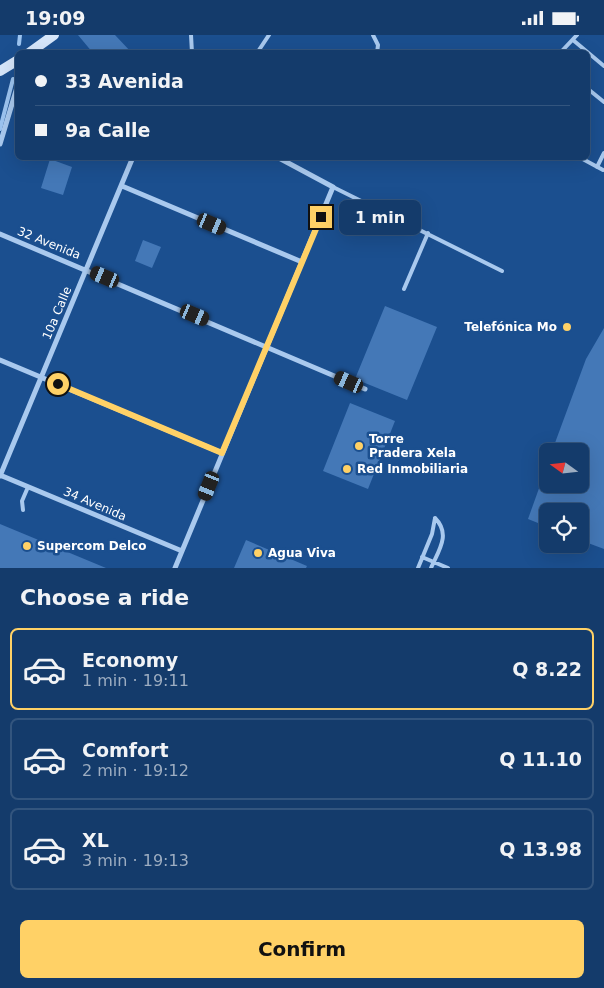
<!DOCTYPE html>
<html lang="en">
<head>
<meta charset="utf-8">
<style>
  :root { --surface:#143b6b; --page:#214673; --text:#f1f3f6; --muted:#9dadc1; --line:#33557e; --accent:#ffd166 }
  body { margin:0; font-family:"DejaVu Sans",sans-serif; background:var(--page); color:var(--text); height:100vh; display:flex; flex-direction:column; font-size:19px; white-space:nowrap }
  * { box-sizing:border-box; margin:0 }
  p { font-size:16px; color:var(--muted) }
  .icon { flex:none; width:28px; height:28px; fill:none; stroke:currentColor; stroke-width:2; stroke-linecap:round; stroke-linejoin:round }
  .map { position:relative; height:533px; overflow:hidden }
  .panel { display:flex; flex-direction:column; background:var(--surface); flex:1 }
  .panel>* { flex:none }
  .guide { position:absolute; left:15px; top:15px; width:575px; height:110px; border-radius:8px; box-shadow:0 5px 20px #0002,0 0 0 1px var(--line); display:grid; align-content:center; height:110px; padding:0 20px; background:var(--surface) }
  .needle { width:32px; rotate:285deg }
  .controls { position:absolute; left:539px; top:408px; display:grid; gap:10px }
  .controls a { display:grid; place-items:center; width:50px; height:50px; border-radius:8px; background:var(--surface); box-shadow:0 5px 20px #0002,0 0 0 1px var(--line); font-size:25px }
  .end { position:absolute; width:22px; height:22px; margin:-11px; border:6px solid #ffd166; background:#111; box-shadow:0 0 0 2px #111 }
  .from { border-radius:50% }
  .bubble { position:absolute; height:35px; border-radius:8px; background:var(--surface); box-shadow:0 5px 20px #0002,0 0 0 1px var(--line); font-size:16px; font-weight:700; line-height:35px; text-align:center }
  .car { position:absolute; width:15px; height:30px; margin:-15px -8px; border-radius:6px; box-shadow:0 0 4px 1px #0007; background:linear-gradient(#222 24%,#8ab4d8 0 40%,#222 0 76%,#8ab4d8 0 86%,#222 0) }
  .guide b { display:flex; align-items:center; gap:18px; height:48px; font-size:19px }
  .guide b+b { border-top:1px solid var(--line) }
  .guide i { width:12px; height:12px; background:var(--text) }
  ul { padding:0; list-style:none }
  li { display:flex; align-items:center; gap:15px; height:82px; margin:0 10px 8px; padding:0 10px; border:2px solid var(--line); border-radius:8px }
  li div { flex:1 }
  li b { display:block; font-size:19px }
  li em { font-style:normal; font-weight:700 }
  li.selected { border-color:var(--accent) }
  li>.icon { width:45px; height:45px; stroke-width:1.5 }
  h2 { padding:0 20px; font-size:22px; line-height:60px }
  .button { display:flex; gap:10px; margin-top:auto; padding:10px 20px }
  .button a { flex:1; height:58px; border-radius:8px; background:var(--accent); color:#111; font-size:20px; font-weight:700; line-height:58px; text-align:center }
  .status { display:flex; justify-content:space-between; align-items:center; height:35px; padding:0 25px; background:var(--surface); direction:ltr }
  .status svg { height:14px; fill:currentColor }
  .map>svg:first-child { display:block }
  .lines { fill:none; stroke-linecap:round; stroke-linejoin:round }
  .stream { stroke:#9cc4f0; stroke-width:4 }
  .building { fill:#4478b7 }
  .lane { stroke:#a9c9ee; stroke-width:4 }
  .street { stroke:#a9c9ee; stroke-width:5 }
  .secondary { stroke:#d6e6fa; stroke-width:10 }
  .route { stroke:#ffd166; stroke-width:6 }
  .poi-dot { fill:#ffd166; stroke:#1b4f8f; stroke-width:2 }
  .labels { text-anchor:middle; dominant-baseline:central; stroke-width:5; stroke-linejoin:round; paint-order:stroke }
  .street-label { font-size:12px; fill:#fff; stroke:#1b4f8f }
  .poi-label { font-size:12px; font-weight:bold; fill:#fff; stroke:#1b4f8f; text-anchor:start }
</style>
</head>
<body>
<div class="status"><b>19:09</b><svg viewBox="0 0 49 12"><path d="M0 12V9h3v3zM5 12V6h3v6zM10 12V3h3v9zM15 12V0h3v12zM26 1h20v11H26zM47 4h2v5h-2z"/></svg></div>
<div class="map">
<svg width="604" height="533" viewBox="0 0 604 533">
  <rect width="100%" height="100%" fill="#1b4f8f"/>
  <g class="lines">
    <path class="stream" d="M19,9L20,0
      M0,94L13,44"/>
  </g>
  <path class="building" d="M78,0H115L132,18H93Z
    M50,124L72,132L63,160L41,153Z
    M143,205L161,212L152,233L135,226Z
    M385,271L437,292L407,365L355,344Z
    M604,293V514L580,505V476H548V492L528,484L547,431L548,449H580V416H552L586,324Z
    M350,368L395,386L368,454L323,436Z
    M0,489L106,533H0Z
    M246,505L307,531L306,533H234Z"/>
  <g class="lines">
    <path class="lane" d="M191,0L192,18
      M373,0L378,10L377,18
      M573,5L604,31
      M257,18L269,0
      M560,18L577,0
      M588,54L604,67
      M579,122L603,135
      M597,132L604,118
      M333,152L502,236
      M404,254L428,198
      M23,475L22,466L28,452
      M422,522L448,533
      M418,533L432,499L435,483
      M431,533C439,515 451,499 435,483"/>
    <path class="street" d="M0,109L18,49
      M122,151L302,227
      M0,199L365,354
      M0,325L222,418
      M0,440L182,516
      M0,441L133,122
      M175,533L333,152L277,122"/>
    <path class="secondary" d="M29,18L54,0
      M0,36L18,25"/>
  </g>
  <g class="lines">
    <path class="route" d="M58,349L222,418L321,182"/>
  </g>
  <g class="poi-dot">
    <circle cx="567" cy="292" r="5"/>
    <circle cx="359" cy="411" r="5"/>
    <circle cx="347" cy="434" r="5"/>
    <circle cx="27" cy="511" r="5"/>
    <circle cx="258" cy="518" r="5"/>
  </g>
  <g class="labels">
    <g class="street-label">
      <text transform="translate(49 208) rotate(22)">32 Avenida</text>
      <text transform="translate(57 278) rotate(-67)">10a Calle</text>
      <text transform="translate(95 469) rotate(23)">34 Avenida</text>
    </g>
    <g class="poi-label">
      <text x="557" y="292" text-anchor="end">Telefónica Mo</text>
      <text x="369" y="404">Torre<tspan x="369" dy="14">Pradera Xela</tspan></text>
      <text x="357" y="434">Red Inmobiliaria</text>
      <text x="37" y="511">Supercom Delco</text>
      <text x="268" y="518">Agua Viva</text>
    </g>
  </g>
</svg>
<div class="controls">
<a><svg class="needle" viewBox="-14 -14 28 28"><path d="M0-13l5 13h-10z" fill="#e53935"/><path d="M0 13l5-13h-10z" fill="#9dadc1"/></svg></a>
<a><svg class="icon" aria-label="locate" viewBox="0 0 24 24"><circle cx="12" cy="12" r="6"/><path d="M12 2v4M12 18v4M2 12h4M18 12h4"/></svg></a>
</div>
<i class="end from" style="left:58px;top:349px"></i>
<i class="end" style="left:321px;top:182px"></i>
<div class="bubble" style="left:339px;top:165px;width:82px">1 min</div>
<i class="car" style="left:212px;top:189px;rotate:113deg"></i>
<i class="car" style="left:105px;top:242px;rotate:293deg"></i>
<i class="car" style="left:195px;top:280px;rotate:113deg"></i>
<i class="car" style="left:349px;top:347px;rotate:294deg"></i>
<i class="car" style="left:209px;top:451px;rotate:202deg"></i>
<div class="guide">
<b><i class="from"></i>33 Avenida</b>
<b><i></i>9a Calle</b>
</div>
</div>
<section class="panel">
<h2>Choose a ride</h2>
<ul>
<li class="selected"><svg class="icon" aria-label="car" viewBox="0 0 24 24"><path d="M5 17H2v-5l4-1 3-4h7l3 4 3 1v5h-3M9 17h6M6 11h13"/><circle cx="7" cy="17" r="2"/><circle cx="17" cy="17" r="2"/></svg><div><b>Economy</b><p>1 min · 19:11</p></div><em>Q 8.22</em></li>
<li><svg class="icon" aria-label="car" viewBox="0 0 24 24"><path d="M5 17H2v-5l4-1 3-4h7l3 4 3 1v5h-3M9 17h6M6 11h13"/><circle cx="7" cy="17" r="2"/><circle cx="17" cy="17" r="2"/></svg><div><b>Comfort</b><p>2 min · 19:12</p></div><em>Q 11.10</em></li>
<li><svg class="icon" aria-label="car" viewBox="0 0 24 24"><path d="M5 17H2v-5l4-1 3-4h7l3 4 3 1v5h-3M9 17h6M6 11h13"/><circle cx="7" cy="17" r="2"/><circle cx="17" cy="17" r="2"/></svg><div><b>XL</b><p>3 min · 19:13</p></div><em>Q 13.98</em></li>
</ul>
<div class="button"><a>Confirm</a></div>
</section>
</body>
</html>
